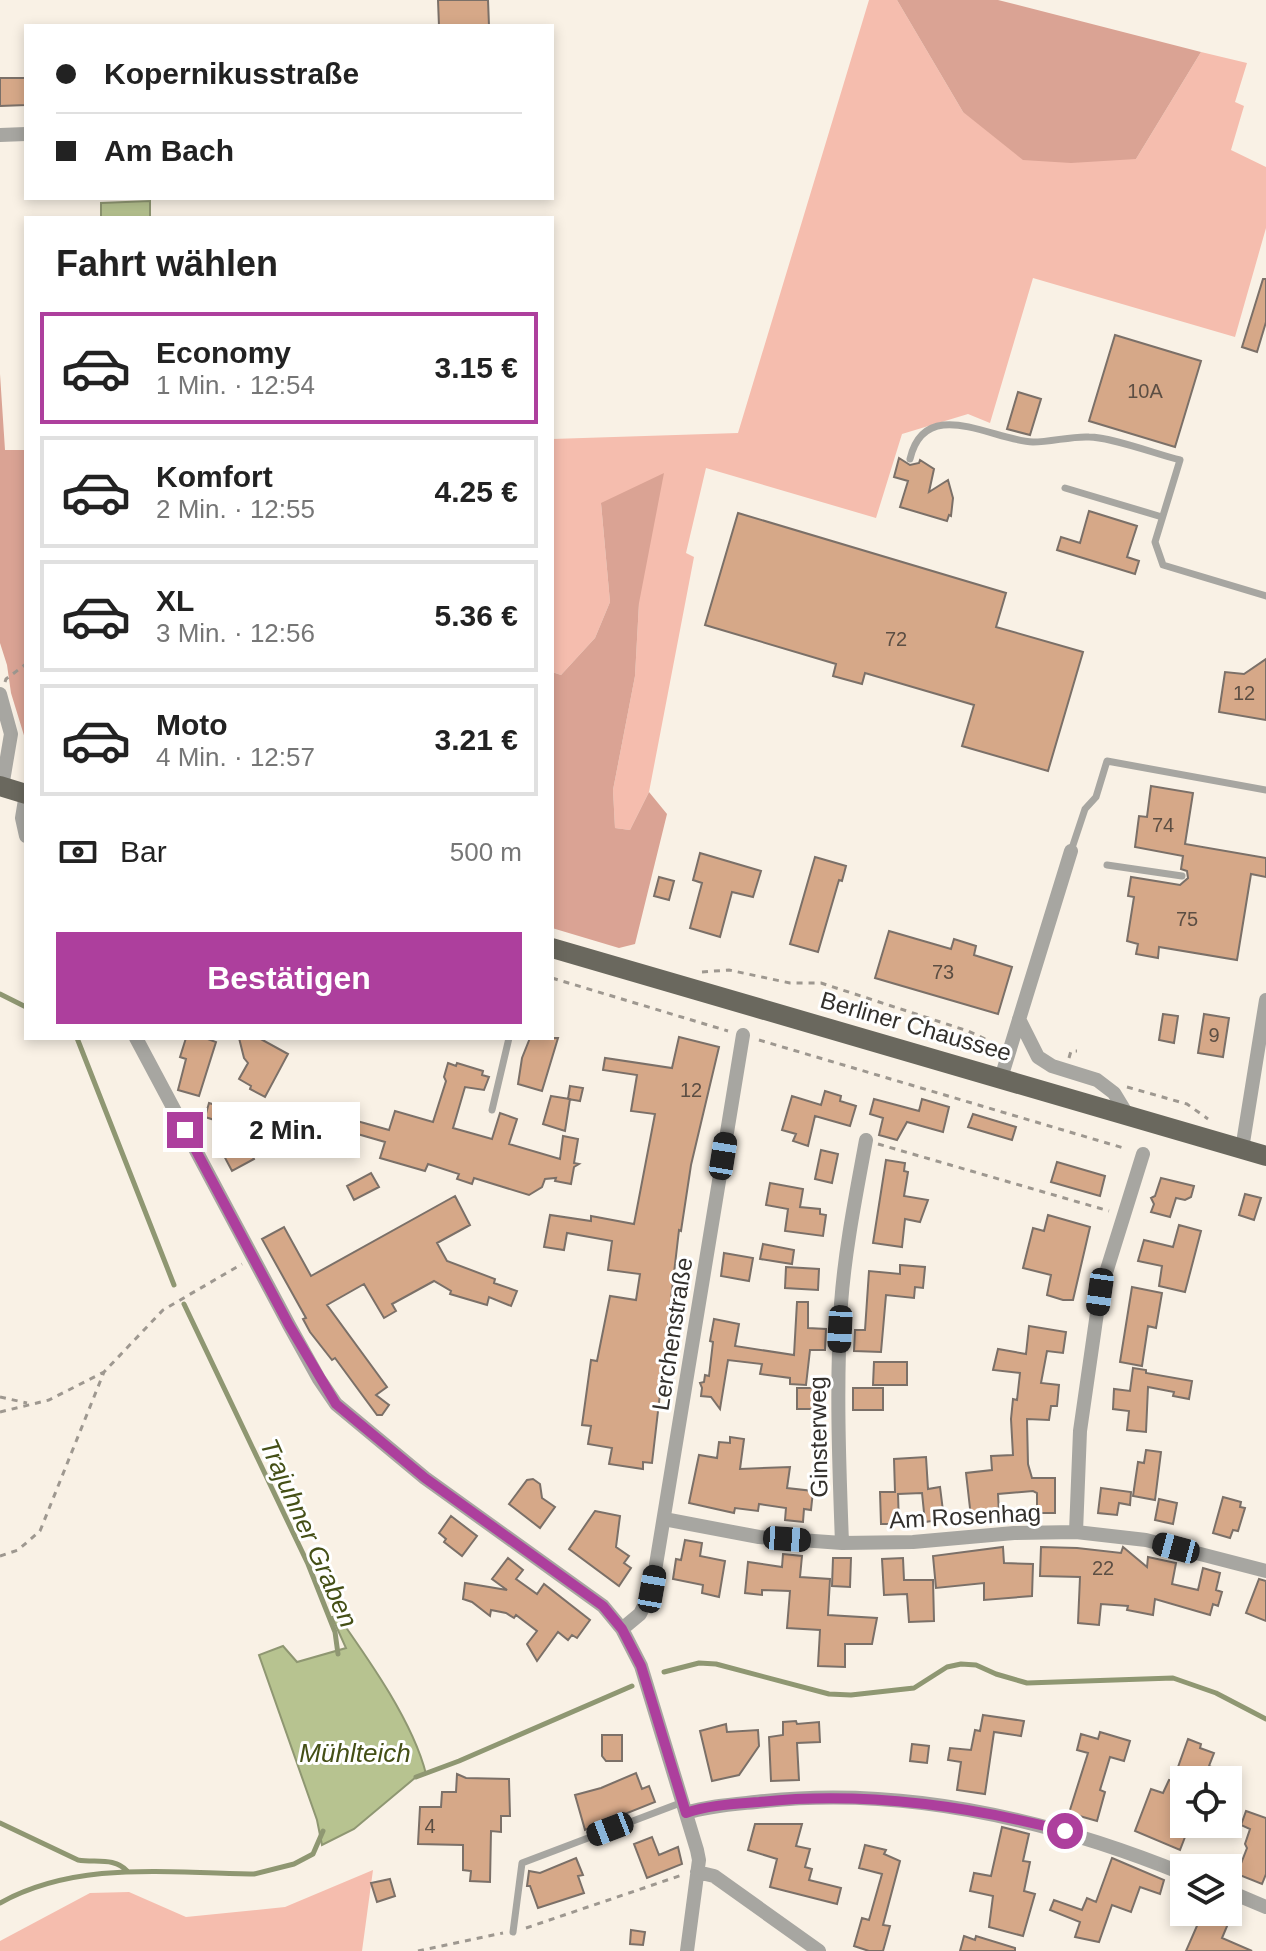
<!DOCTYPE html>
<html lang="de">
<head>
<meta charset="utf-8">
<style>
  :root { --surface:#fff; --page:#f2f2f2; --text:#222; --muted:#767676; --line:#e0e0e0; --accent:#ad3f9d }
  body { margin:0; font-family:Helvetica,sans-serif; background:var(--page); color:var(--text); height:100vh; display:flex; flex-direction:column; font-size:30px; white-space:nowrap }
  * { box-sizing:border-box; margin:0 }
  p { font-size:26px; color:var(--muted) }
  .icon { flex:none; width:44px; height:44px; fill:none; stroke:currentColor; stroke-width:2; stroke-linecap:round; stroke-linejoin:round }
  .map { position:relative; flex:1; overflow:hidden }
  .side { position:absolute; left:24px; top:216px; width:530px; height:824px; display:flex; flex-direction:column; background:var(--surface); border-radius:0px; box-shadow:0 4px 12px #0003 }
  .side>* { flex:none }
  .top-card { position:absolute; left:24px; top:24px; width:530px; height:176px; border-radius:0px; box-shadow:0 4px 12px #0003; display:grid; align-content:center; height:176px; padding:0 32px; background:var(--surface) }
  .controls { position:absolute; left:1170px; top:1766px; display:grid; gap:16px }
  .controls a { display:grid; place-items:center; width:72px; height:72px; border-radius:0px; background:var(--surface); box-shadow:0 4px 12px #0003; font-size:40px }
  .end { position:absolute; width:36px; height:36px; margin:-18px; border:10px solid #ad3f9d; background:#fff; box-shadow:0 0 0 4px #fff }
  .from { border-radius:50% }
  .bubble { position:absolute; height:56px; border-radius:0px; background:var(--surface); box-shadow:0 4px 12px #0003; font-size:26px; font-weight:700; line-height:56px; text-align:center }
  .car { position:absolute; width:24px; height:48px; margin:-24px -12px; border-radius:10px; box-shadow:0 0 6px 2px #0007; background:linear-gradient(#222 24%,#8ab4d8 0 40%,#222 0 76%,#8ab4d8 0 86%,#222 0) }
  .top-card b { display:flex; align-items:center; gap:28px; height:76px; font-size:30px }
  .top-card b+b { border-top:2px solid var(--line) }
  .top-card i { width:20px; height:20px; background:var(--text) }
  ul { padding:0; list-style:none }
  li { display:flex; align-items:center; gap:24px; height:112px; margin:0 16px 12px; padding:0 16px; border:4px solid var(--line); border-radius:0px }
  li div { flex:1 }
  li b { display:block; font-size:30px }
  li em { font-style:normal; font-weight:700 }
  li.current { border-color:var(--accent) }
  li>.icon { width:72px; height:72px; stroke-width:1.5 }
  h2 { padding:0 32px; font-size:36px; line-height:96px }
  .pay { display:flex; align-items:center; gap:20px; height:88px; padding:0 32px; font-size:30px }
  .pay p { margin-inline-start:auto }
  .action { display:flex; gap:16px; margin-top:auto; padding:16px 32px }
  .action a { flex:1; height:92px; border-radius:0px; background:var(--accent); color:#fff; font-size:32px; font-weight:700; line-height:92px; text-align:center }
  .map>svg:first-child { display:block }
  .green { fill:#f5bdae }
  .forest { fill:#daa394 }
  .water { fill:#b7c390; stroke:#8f9772; stroke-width:2 }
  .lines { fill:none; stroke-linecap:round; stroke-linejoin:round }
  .stream { stroke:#8f9772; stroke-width:5 }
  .building { fill:#d6a888; stroke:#7b7068; stroke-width:2 }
  .path { stroke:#9e9890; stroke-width:3; stroke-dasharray:6 6; stroke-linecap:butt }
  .lane { stroke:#a7a6a1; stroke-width:7 }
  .street { stroke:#a7a6a1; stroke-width:14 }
  .primary { stroke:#6a685e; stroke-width:20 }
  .route { stroke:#ad3f9d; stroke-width:10 }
  .labels { text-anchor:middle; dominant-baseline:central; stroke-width:6; stroke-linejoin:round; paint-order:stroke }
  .number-label { font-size:20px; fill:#5c4e43 }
  .street-label { font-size:24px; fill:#33302c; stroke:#fff }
  .water-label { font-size:26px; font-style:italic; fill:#444f16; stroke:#fff }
</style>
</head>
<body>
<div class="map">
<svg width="1266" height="1951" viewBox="0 0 1266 1951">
  <rect width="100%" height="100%" fill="#f9f1e5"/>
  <path class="green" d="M869,0H897L963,112L1136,159L1201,52L1247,63L1235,102L1244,106L1231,150L1266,167V228L1235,337L1033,278L990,423L968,414L902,434L876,518L706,468L686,553L694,557L649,792L630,830L615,828L613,790L635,676L639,603L601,503L610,602L595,638L561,675L552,672V439L738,433Z
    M373,1870L362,1951H0V1941L90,1893L129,1892L186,1917L285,1907Z"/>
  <path class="forest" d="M897,0H998L1201,52L1136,159L1071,163L1023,160L963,112Z
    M0,374L5,450H26V742L11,693L7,665L0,643Z
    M664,473L639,603L635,676L613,790L615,828L630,830L649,792L667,814L635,944L619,948L552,928V672L561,675L595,638L610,602L601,503Z"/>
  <path class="water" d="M150,201V218H101V203Z
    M338,1616C369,1660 413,1722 426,1774L416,1777L354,1829L322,1845L317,1820L259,1655L283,1646L297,1662L346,1648L332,1617Z"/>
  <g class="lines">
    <path class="stream" d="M0,994L26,1007
      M77,1038L174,1285
      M184,1304L308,1564L335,1632L338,1654
      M664,1672L699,1663L716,1664L829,1694L851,1695L914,1688L947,1667L961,1664L976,1665L996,1674L1027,1683L1173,1678L1216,1693L1266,1719
      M416,1777L459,1761L632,1686
      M0,1823L78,1860C95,1863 115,1857 127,1871
      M0,1903C78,1860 169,1873 254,1874L294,1864L313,1854L323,1831"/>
  </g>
  <path class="building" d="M438,0H488L489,26H439Z
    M0,78H26V105L0,106Z
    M1263,279H1266V322L1257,352L1242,347Z
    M1115,335L1201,361L1175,447L1089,421Z
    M1018,392L1041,399L1030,435L1007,429Z
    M899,458L910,465L919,463L920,460L934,469L929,492L948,480L953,498L951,516L949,515L947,521L900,507L908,481L894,477Z
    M1089,511L1137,526L1127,557L1139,561L1135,574L1057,550L1061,537L1080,543Z
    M738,513L1006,593L996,627L1083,652L1048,771L962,746L974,705L865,673L862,684L833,676L836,664L705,625Z
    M1266,659V720L1219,712L1225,672L1244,674Z
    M1151,786L1193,793L1185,844L1266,858V877L1251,874L1237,960L1159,947L1158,958L1136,954L1138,944L1127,941L1134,897L1128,896L1131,877L1180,885L1188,878L1187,871L1181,869L1183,856L1135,847L1139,816L1147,817Z
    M700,853L761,871L753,897L732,892L720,937L690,928L702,883L693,880Z
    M815,857L846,866L842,881L839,880L818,952L790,944Z
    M659,877L674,881L669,900L654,896Z
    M889,931L951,949L954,939L976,946L974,955L1012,967L998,1014L875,978Z
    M1163,1014L1178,1016L1174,1043L1159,1040Z
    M1204,1014L1229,1018L1223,1057L1198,1053Z
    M679,1037L719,1047L691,1165L681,1231L679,1230L652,1463L643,1462V1469L609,1464L612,1448L588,1444L591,1426L582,1425L591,1360L597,1361L610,1296L636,1300L640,1274L608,1270L612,1241L567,1233L564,1250L544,1247L550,1215L591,1221V1216L634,1224L655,1114L631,1111L637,1075L603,1070L605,1058L672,1068Z
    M186,1038H205L216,1042L199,1096L178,1090L186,1059L180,1057Z
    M239,1038H259L288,1054L265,1097L250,1089L251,1086L239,1079L248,1063L244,1058Z
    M530,1038H558L542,1091L518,1084L522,1058Z
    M448,1063L456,1066L457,1063L483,1071L482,1075L489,1077L484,1090L465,1087L453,1128L492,1139L500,1113L517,1119L509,1144L560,1159L563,1136L578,1139L574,1163L579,1164L574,1167L571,1184L555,1181L556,1178L545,1179L542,1187L529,1195L474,1178L472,1184L457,1179L459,1174L428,1164L425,1171L380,1158L385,1142L354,1133L357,1121L389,1130L395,1111L433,1122L446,1081L444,1077Z
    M570,1086L583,1088L580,1101L568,1099Z
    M825,1091L841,1096L840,1101L856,1106L850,1126L815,1116L808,1146L793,1141L796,1134L782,1130L792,1096L821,1105Z
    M551,1096L570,1099L565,1131L543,1124Z
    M874,1099L919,1111L922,1099L949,1107L943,1132L907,1122L897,1140L879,1135L883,1118L870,1114Z
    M209,1103L228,1109L224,1123L205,1117Z
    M973,1114L1016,1127L1012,1140L968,1127Z
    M262,1117L268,1125L246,1143L254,1159L232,1171L214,1137L237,1125L240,1132Z
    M821,1150L838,1154L832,1183L815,1179Z
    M886,1160L905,1163L904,1171L908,1172L904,1196L928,1200L920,1222L905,1219L902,1247L873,1243Z
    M1057,1162L1105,1176L1100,1196L1051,1182Z
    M371,1173L379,1187L354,1200L347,1186Z
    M1161,1178L1194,1186L1191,1197L1185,1200L1176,1198L1170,1217L1151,1212L1154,1204L1151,1198L1155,1196Z
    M770,1183L803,1189L800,1207L820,1209V1214L826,1215L823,1236L785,1231L788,1209L766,1205Z
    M1245,1194L1261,1198L1254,1220L1239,1215Z
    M455,1196L470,1225L437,1243L447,1261L495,1279L494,1283L517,1291L511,1306L489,1297L487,1305L450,1294L451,1291L434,1281L392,1304L396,1311L384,1318L364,1284L327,1305L387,1387L376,1395L389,1405L382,1415H377L335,1358L332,1360L310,1332L303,1319L306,1318L262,1239L284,1227L311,1276Z
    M1048,1215L1090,1227L1073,1300H1063L1047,1295L1051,1275L1023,1268L1033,1228L1044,1231Z
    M1179,1225L1201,1231L1185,1292L1159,1286L1162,1266L1138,1261L1144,1240L1173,1247Z
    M763,1244L794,1250L792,1264L760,1259Z
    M724,1253L753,1258L749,1281L721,1276Z
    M900,1265L925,1267L923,1288L915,1287L914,1298L886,1295L881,1352L854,1351L855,1330H865L869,1271L900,1274Z
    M786,1267L819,1269L818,1290L785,1288Z
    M1132,1287L1162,1293L1156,1328L1148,1326L1142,1366L1120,1362Z
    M797,1302H808V1328L826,1329L825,1350H810L806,1385L790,1384V1378L760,1374L762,1364L728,1360L720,1409L711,1397L701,1396L702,1388L700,1383L704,1382L705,1375L709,1376L713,1342L710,1341L714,1319L739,1324L735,1346L794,1355Z
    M1029,1326L1066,1332L1063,1353L1047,1351L1041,1383L1059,1385L1057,1406H1051L1049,1420L1027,1419L1028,1464L1032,1478H1055V1513H1037V1493L1033,1491L998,1494L999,1514L971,1517L966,1473L992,1470L991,1456L1013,1455L1011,1419L1013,1399L1017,1400L1020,1373L993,1370L998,1349L1026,1354Z
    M874,1362H907V1385H873Z
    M1133,1368L1146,1370V1373L1192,1381L1189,1399L1173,1396L1174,1392L1148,1387L1146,1432L1127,1430L1129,1411L1113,1409L1114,1389L1130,1391Z
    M797,1388H823V1409H797Z
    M853,1388H883V1410H853Z
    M730,1437L744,1439L740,1469L790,1467L787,1488L813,1491L811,1510L804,1509L803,1522L785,1520L786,1508L759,1504L758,1511L735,1508L734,1513L689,1503L699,1455L717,1458L719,1442L730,1443Z
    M1146,1450L1161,1452L1155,1500L1133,1496L1138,1462L1144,1463Z
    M926,1457L928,1489L940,1487L944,1519L925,1522L922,1493L898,1494L899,1524H881L880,1492H895L894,1459Z
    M533,1479L540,1484L542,1498L555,1507L540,1528L509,1504L527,1480Z
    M1101,1488L1131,1492L1130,1505L1119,1503L1117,1515L1098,1513Z
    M1223,1497L1241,1502L1240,1507L1245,1508L1238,1531L1233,1530L1230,1538L1213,1533Z
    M1159,1499L1177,1503L1173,1524L1155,1520Z
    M595,1511L620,1516L616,1547L629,1556L624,1563L631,1568L619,1586L569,1549Z
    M451,1516L477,1536L462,1556L444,1542L446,1539L439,1533Z
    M685,1540L702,1543L700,1556L725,1561L719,1597L702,1593L703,1585L673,1579L676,1559L681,1560Z
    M1003,1547L1004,1563L1033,1564L1032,1596L984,1600V1583L936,1588L933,1556Z
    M1041,1547L1077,1548L1121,1553L1123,1547L1147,1567L1148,1557L1176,1563L1172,1584L1198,1590L1203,1568L1220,1573L1216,1590L1222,1592L1218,1606L1213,1604L1210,1615L1155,1599L1153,1615L1127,1610L1128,1606L1101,1604L1099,1625L1078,1623L1080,1577L1040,1576Z
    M783,1554L802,1556L800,1577L830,1579L828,1615L877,1618L872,1644H845V1667L818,1666L820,1630L787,1628L790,1591L762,1590V1595L745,1593L748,1562L782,1567Z
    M508,1558L523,1570L516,1579L537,1594L544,1584L590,1620L577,1638L572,1635L568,1640L558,1632L537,1661L527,1644L537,1631L516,1615L514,1618L506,1613L491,1610L490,1616L472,1602L463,1599L465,1583L507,1590L492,1579Z
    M833,1558H851L850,1587L832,1586Z
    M903,1558L904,1580H933L934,1621L909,1622L907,1594L884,1595L882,1559Z
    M1259,1579L1266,1581V1621L1246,1613Z
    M983,1715L1024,1721L1021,1736L994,1732L985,1794L957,1790L961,1762L948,1760L950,1748L971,1750L975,1730L980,1731Z
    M796,1721L797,1724L819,1722L820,1742L797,1743L799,1780L771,1781L769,1737L783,1735V1722Z
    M726,1724L727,1732L758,1730L759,1746L739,1775L712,1781L700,1731Z
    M1100,1732L1130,1741L1124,1761L1110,1757L1100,1790L1105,1792L1097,1821L1069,1813L1088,1753L1077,1750L1081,1734L1098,1739Z
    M602,1735H622V1761H606L602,1756Z
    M1188,1739L1201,1744L1200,1748L1214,1753L1209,1766L1214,1768L1210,1780H1184V1824H1190L1180,1850L1135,1831L1151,1789L1163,1793L1169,1780L1173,1781Z
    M912,1744L929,1746L927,1763L910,1761Z
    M636,1773L642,1789L649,1786L655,1802L585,1830L575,1795L601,1788Z
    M457,1774L466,1778L509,1779L510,1816H501V1832L491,1831L490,1882L470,1881L471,1871L463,1870V1845L418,1844L420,1807H441L442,1792H456Z
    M1246,1811L1266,1818V1874L1262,1884L1237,1874L1247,1848L1245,1844L1250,1829L1241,1825Z
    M755,1824H802L796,1846L810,1849L805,1867L812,1869L809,1880L841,1888L837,1904L770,1887L777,1859L748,1850Z
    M1002,1827L1029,1834L1023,1861L1030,1862L1024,1891L1035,1894L1023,1936L989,1927L993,1896L970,1891L974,1873L991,1876Z
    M652,1837L659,1855L678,1847L682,1864L647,1878L634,1844Z
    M865,1845L886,1850L884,1854L900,1861L883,1925L890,1926L883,1951H869L854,1946L862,1918L869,1920L882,1874L859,1868Z
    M576,1858L583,1875L578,1876L584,1893L538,1908L530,1886H527L529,1871L540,1873Z
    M1112,1858L1164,1880L1160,1894L1140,1887L1131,1912L1112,1905L1099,1942L1075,1937L1080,1922L1050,1910L1054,1900L1082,1910L1087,1898L1096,1902Z
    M390,1879L395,1896L377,1902L371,1883Z
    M1203,1912H1233L1222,1938L1252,1951H1186Z
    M631,1930L645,1932L643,1945L630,1944Z
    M964,1936L975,1940L976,1936L1015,1948V1951H960Z"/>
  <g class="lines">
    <path class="path" d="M5,682L6,679L26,664
      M702,972L729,970L790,983H821L968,1031L998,1045
      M552,978L728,1031
      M759,1040L1127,1149
      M962,1051L968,1031
      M1069,1058L1071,1051H1077
      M1127,1087L1187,1104L1208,1119
      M878,1144L1109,1211
      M0,1397L27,1403
      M0,1412L49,1400L104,1372
      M0,1556L18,1550L40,1531L104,1372L163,1310L242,1264
      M526,1928L682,1875
      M418,1951L503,1933"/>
    <path class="lane" d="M910,459C925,394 994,441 1033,442C1052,442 1071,436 1089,437C1111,437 1156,454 1180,460L1155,542L1163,565L1266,596
      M1065,488L1162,517
      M1071,851L1085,809L1096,797L1107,761L1266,790
      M1107,865L1182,876
      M492,1110L509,1038
      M513,1932L522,1863L683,1802"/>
    <path class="street" d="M0,135L26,134
      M0,694L11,734L2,787
      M26,794L22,818L26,836
      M1019,1019L1038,1057L1052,1066L1097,1080L1114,1093L1128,1116
      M136,1038L289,1325L319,1379L336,1404L425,1478L603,1606L622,1629L641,1666L697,1850L699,1860L687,1951
      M1001,1078L1071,851
      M1242,1149L1266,1000
      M664,1519L759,1537L842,1543L913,1542L1014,1533L1076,1532L1146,1540L1266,1571
      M1076,1532L1080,1431L1100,1292L1143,1154
      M842,1543C839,1463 836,1384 841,1304C845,1249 856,1195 866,1140
      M622,1629L640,1614L652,1589L743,1035
      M686,1813C711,1805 739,1804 765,1801C909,1786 1051,1820 1184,1874
      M697,1872L714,1876L819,1951
      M1228,1891L1266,1907"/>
    <path class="primary" d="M0,786L26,794
      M552,948L1266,1156"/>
  </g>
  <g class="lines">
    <path class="route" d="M185,1130L289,1325L336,1404L425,1478L603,1606L622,1629L641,1666L686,1813C709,1805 735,1804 759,1802C863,1791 965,1805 1065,1831"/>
  </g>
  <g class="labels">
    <g class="number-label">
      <text x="1145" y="391">10A</text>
      <text x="896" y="639">72</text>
      <text x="1244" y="693">12</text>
      <text x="1163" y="825">74</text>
      <text x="1187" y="919">75</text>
      <text x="943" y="972">73</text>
      <text x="1214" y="1035">9</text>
      <text x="691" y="1090">12</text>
      <text x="1103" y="1568">22</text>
      <text x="430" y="1826">4</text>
    </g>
    <g class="street-label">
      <text transform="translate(916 1026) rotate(16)">Berliner Chaussee</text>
      <text transform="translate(672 1334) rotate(-81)">Lerchenstraße</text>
      <text transform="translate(818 1437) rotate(-91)">Ginsterweg</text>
      <text transform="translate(965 1516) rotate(-3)">Am Rosenhag</text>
    </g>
    <g class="water-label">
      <text transform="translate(309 1533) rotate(66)">Trajuhner Graben</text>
      <text x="355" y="1753">Mühlteich</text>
    </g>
  </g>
</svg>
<div class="controls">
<a><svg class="icon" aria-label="locate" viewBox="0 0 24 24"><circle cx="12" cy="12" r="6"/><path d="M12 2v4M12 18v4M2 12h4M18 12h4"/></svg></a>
<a><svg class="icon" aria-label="layers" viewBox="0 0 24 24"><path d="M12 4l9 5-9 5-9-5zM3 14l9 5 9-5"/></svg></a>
</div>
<i class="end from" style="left:1065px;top:1831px"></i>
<i class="end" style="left:185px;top:1130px"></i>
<div class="bubble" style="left:212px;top:1102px;width:148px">2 Min.</div>
<i class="car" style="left:723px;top:1156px;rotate:9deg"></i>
<i class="car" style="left:1100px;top:1292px;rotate:188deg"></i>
<i class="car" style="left:840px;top:1329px;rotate:183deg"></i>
<i class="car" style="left:787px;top:1539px;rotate:94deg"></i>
<i class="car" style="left:1176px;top:1548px;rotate:285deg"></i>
<i class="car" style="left:652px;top:1589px;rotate:10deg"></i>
<i class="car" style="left:610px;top:1829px;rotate:249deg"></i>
<div class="top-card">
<b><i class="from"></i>Kopernikusstraße</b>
<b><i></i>Am Bach</b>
</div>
<section class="side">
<h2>Fahrt wählen</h2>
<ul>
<li class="current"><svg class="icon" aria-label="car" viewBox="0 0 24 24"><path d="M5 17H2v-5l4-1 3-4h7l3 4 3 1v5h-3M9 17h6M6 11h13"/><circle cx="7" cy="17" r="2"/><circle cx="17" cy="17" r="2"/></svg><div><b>Economy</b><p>1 Min. · 12:54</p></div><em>3.15 €</em></li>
<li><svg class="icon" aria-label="car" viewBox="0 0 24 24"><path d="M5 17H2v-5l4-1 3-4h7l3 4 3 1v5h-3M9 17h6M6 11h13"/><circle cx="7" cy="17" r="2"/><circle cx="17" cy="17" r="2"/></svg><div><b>Komfort</b><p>2 Min. · 12:55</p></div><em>4.25 €</em></li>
<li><svg class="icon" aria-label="car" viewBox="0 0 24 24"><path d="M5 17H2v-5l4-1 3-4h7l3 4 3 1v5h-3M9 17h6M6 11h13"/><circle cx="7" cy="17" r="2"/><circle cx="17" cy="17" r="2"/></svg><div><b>XL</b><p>3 Min. · 12:56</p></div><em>5.36 €</em></li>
<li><svg class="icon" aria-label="car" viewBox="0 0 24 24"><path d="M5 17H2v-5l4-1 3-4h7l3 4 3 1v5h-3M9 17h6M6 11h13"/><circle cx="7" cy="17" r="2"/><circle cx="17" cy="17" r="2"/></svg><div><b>Moto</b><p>4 Min. · 12:57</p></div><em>3.21 €</em></li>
</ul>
<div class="pay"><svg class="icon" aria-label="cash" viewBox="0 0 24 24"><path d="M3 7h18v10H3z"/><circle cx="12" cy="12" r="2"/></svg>Bar<p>500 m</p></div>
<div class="action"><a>Bestätigen</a></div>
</section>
</div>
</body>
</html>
